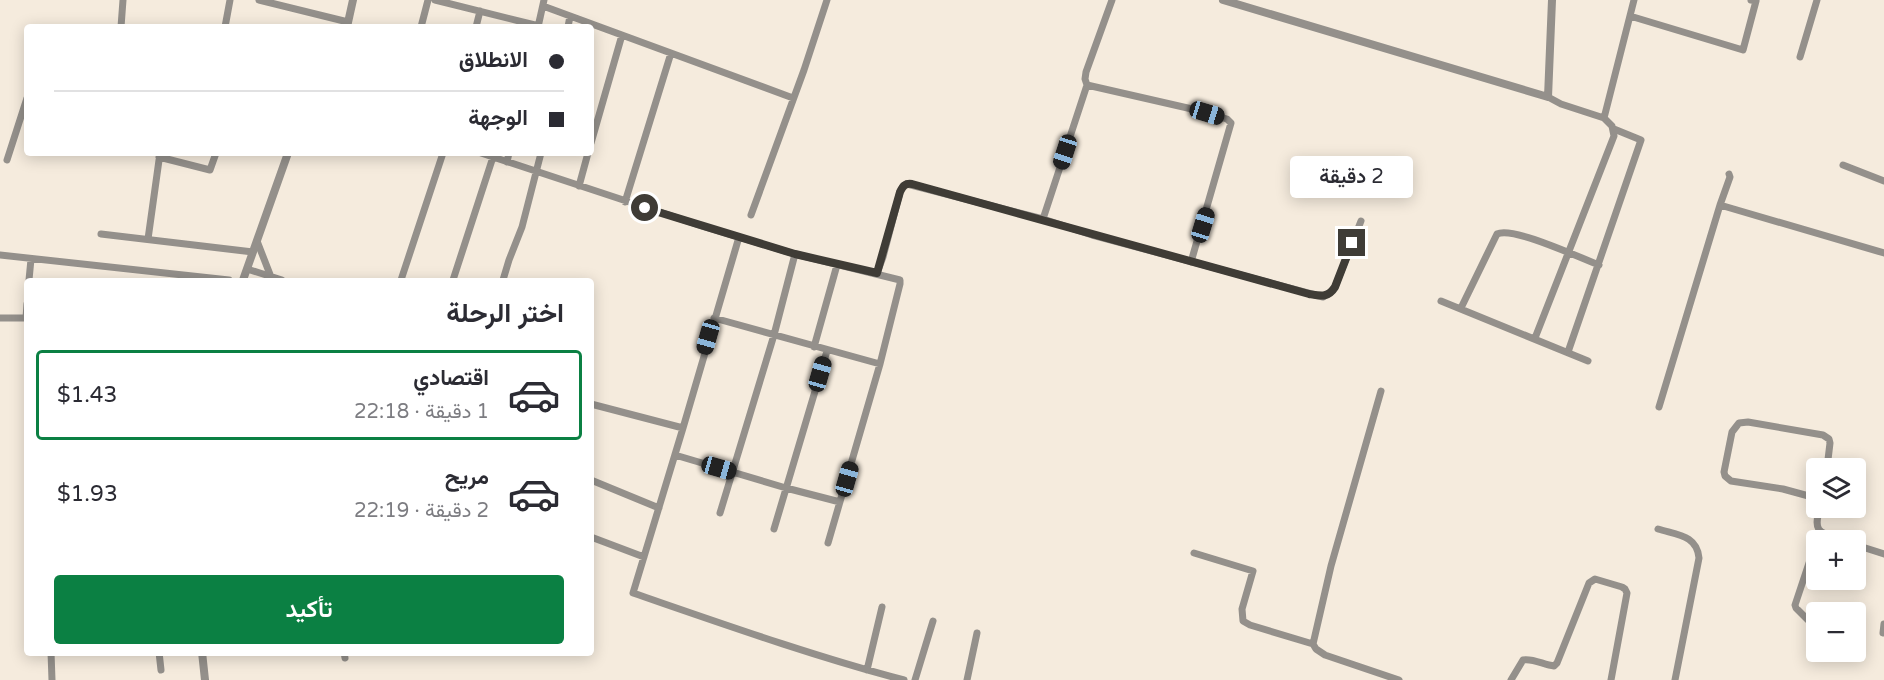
<!DOCTYPE html>
<html lang="ar">
<head>
<meta charset="utf-8">
<style>
  :root { --surface:#fff; --page:#f7f7f7; --text:#2b2b33; --muted:#7c7c81; --line:#e1e1e2; --accent:#0b8043 }
  body { margin:0; font-family:"Varela Round",Vazirmatn,sans-serif; background:var(--page); color:var(--text); direction:rtl; height:100vh; display:flex; flex-direction:column; font-size:22px; white-space:nowrap }
  * { box-sizing:border-box; margin:0 }
  p { font-size:20px; color:var(--muted) }
  .icon { flex:none; width:33px; height:33px; fill:none; stroke:currentColor; stroke-width:2; stroke-linecap:round; stroke-linejoin:round }
  .map { position:relative; flex:1; overflow:hidden; direction:ltr }
  .side { position:absolute; left:24px; top:278px; width:570px; height:378px; display:flex; flex-direction:column; background:var(--surface); border-radius:6px; box-shadow:0 3px 15px #0003; direction:rtl }
  .side>* { flex:none }
  .hud { position:absolute; left:24px; top:24px; width:570px; height:132px; border-radius:6px; box-shadow:0 3px 15px #0003; direction:rtl; display:grid; align-content:center; height:132px; padding:0 30px; background:var(--surface) }
  .buttons { position:absolute; left:1806px; top:458px; display:grid; gap:12px }
  .buttons a { display:grid; place-items:center; width:60px; height:60px; border-radius:6px; background:var(--surface); box-shadow:0 3px 15px #0003; font-size:30px }
  .end { position:absolute; width:27px; height:27px; margin:-14px; border:8px solid #3f3c36; background:#fff; box-shadow:0 0 0 3px #fff }
  .from { border-radius:50% }
  .bubble { position:absolute; height:42px; border-radius:6px; background:var(--surface); box-shadow:0 3px 15px #0003; font-size:20px; font-weight:600; line-height:42px; text-align:center; direction:rtl }
  .car { position:absolute; width:18px; height:36px; margin:-18px -9px; border-radius:8px; box-shadow:0 0 4px 2px #0007; background:linear-gradient(#222 24%,#8ab4d8 0 40%,#222 0 76%,#8ab4d8 0 86%,#222 0) }
  .hud b { display:flex; align-items:center; gap:21px; height:57px; font-size:22px }
  .hud b+b { border-top:2px solid var(--line) }
  .hud i { width:15px; height:15px; background:var(--text) }
  ul { padding:0; list-style:none }
  li { display:flex; align-items:center; gap:18px; height:90px; margin:0 12px 9px; padding:0 18px; border:3px solid transparent; border-radius:6px }
  li div { flex:1 }
  li b { display:block; font-size:22px }
  li em { font-style:normal; font-weight:600 }
  li.current { border-color:var(--accent) }
  li>.icon { width:54px; height:54px; stroke-width:1.5 }
  h2 { padding:0 30px; font-size:27px; line-height:72px }
  .cta { display:flex; gap:12px; margin-top:auto; padding:12px 30px }
  .cta a { flex:1; height:69px; border-radius:6px; background:var(--accent); color:#fff; font-size:24px; font-weight:600; line-height:69px; text-align:center }
  .map>svg:first-child { display:block }
  .lines { fill:none; stroke-linecap:round; stroke-linejoin:round }
  .minor { stroke:#94908b; stroke-width:7 }
  .tertiary { stroke:#94908b; stroke-width:8 }
  .route { stroke:#3f3c36; stroke-width:8 }
</style>
</head>
<body>
<div class="map">
<svg width="1884" height="680" viewBox="0 0 1884 680">
  <rect width="100%" height="100%" fill="#f5ebdd"/>
  <g class="lines">
    <path class="minor" d="M259,0L348,22
      M435,0L539,26
      M543,6L793,98
      M1630,16L1743,50L1756,1L1751,0
      M121,27L123,0
      M225,27L230,0
      M421,27L428,0
      M476,27L480,11
      M538,27L544,0
      M568,27L570,16
      M1800,57L1817,0
      M1087,85L1192,109L1227,119L1231,123L1191,262
      M1604,118L1634,0
      M591,143L622,35
      M481,153L705,227L795,254L900,280V284L880,364L828,543
      M159,157L210,170L216,153
      M7,160L27,98
      M507,162L509,153
      M1843,165L1884,181
      M579,186L588,153
      M625,202L671,53
      M1720,205L1884,253
      M751,215L804,70L827,0
      M1043,219L1087,85L1085,79L1086,72L1112,0
      M101,234L253,252
      M148,239L160,153
      M257,241L271,277
      M0,255L229,280
      M247,269L282,280
      M877,273L883,257L900,192L903,186L907,184L1043,219L1092,235L1323,297L1331,292L1335,287L1361,221
      M29,280L31,259
      M401,280L443,153
      M453,280L493,157
      M503,280L509,260L522,227L541,153
      M1441,301L1588,361
      M1461,308L1497,234C1513,226 1580,258 1599,265
      M0,318H27
      M26,318L27,304
      M714,318L880,364
      M1535,338L1614,136L1612,126L1604,118L1561,104L1548,97
      M814,347L837,265
      M1568,352L1641,140L1614,129
      M1381,391L1331,566L1313,644L1316,649L1325,655L1399,680
      M591,404L683,428L633,593C723,624 813,656 904,680
      M1659,407L1720,205L1730,177L1729,174
      M683,428L739,237
      M675,455L786,488L840,502
      M591,480L659,508
      M1816,498L1783,489L1731,481L1725,476L1724,472L1732,432L1739,423L1748,422L1823,435L1829,439L1830,443L1827,468
      M1820,507C1813,532 1818,532 1841,540
      M720,513L774,335L795,254
      M774,529L827,351
      M1658,529C1677,535 1697,535 1699,558L1675,680
      M591,537L644,557
      M1856,545L1884,554
      M1194,553L1253,571L1242,609L1243,621L1250,625L1313,644
      M1810,622L1796,608L1795,605L1816,542
      M1883,633L1884,624
      M51,652L52,680
      M159,652L161,670
      M344,652L345,658
      M867,670L882,607
      M915,680L933,621
      M967,680L977,633
      M1511,680L1523,660C1533,658 1544,665 1554,666L1557,663L1589,583L1595,579L1622,587L1625,589L1627,593L1611,680"/>
    <path class="tertiary" d="M1223,0L1548,97L1552,0
      M347,27L353,0
      M243,280L288,153
      M202,652L205,680"/>
  </g>
  <g class="lines">
    <path class="route" d="M645,208L795,254L877,273L900,192C903,186 905,183 912,184L1309,294C1321,296 1328,298 1335,287L1352,243"/>
  </g>
</svg>
<div class="buttons">
<a><svg class="icon" aria-label="layers" viewBox="0 0 24 24"><path d="M12 4l9 5-9 5-9-5zM3 14l9 5 9-5"/></svg></a>
<a>+</a>
<a>−</a>
</div>
<i class="end from" style="left:645px;top:208px"></i>
<i class="end" style="left:1352px;top:243px"></i>
<div class="bubble" style="left:1290px;top:156px;width:123px">2 دقيقة</div>
<i class="car" style="left:1207px;top:113px;rotate:107deg"></i>
<i class="car" style="left:1065px;top:152px;rotate:198deg"></i>
<i class="car" style="left:1203px;top:225px;rotate:17deg"></i>
<i class="car" style="left:708px;top:337px;rotate:196deg"></i>
<i class="car" style="left:820px;top:374px;rotate:16deg"></i>
<i class="car" style="left:719px;top:468px;rotate:106deg"></i>
<i class="car" style="left:847px;top:479px;rotate:16deg"></i>
<div class="hud">
<b><i class="from"></i>الانطلاق</b>
<b><i></i>الوجهة</b>
</div>
<section class="side">
<h2>اختر الرحلة</h2>
<ul>
<li class="current"><svg class="icon" aria-label="car" viewBox="0 0 24 24"><path d="M5 17H2v-5l4-1 3-4h7l3 4 3 1v5h-3M9 17h6M6 11h13"/><circle cx="7" cy="17" r="2"/><circle cx="17" cy="17" r="2"/></svg><div><b>اقتصادي</b><p>1 دقيقة · 22:18</p></div><em>$1.43</em></li>
<li><svg class="icon" aria-label="car" viewBox="0 0 24 24"><path d="M5 17H2v-5l4-1 3-4h7l3 4 3 1v5h-3M9 17h6M6 11h13"/><circle cx="7" cy="17" r="2"/><circle cx="17" cy="17" r="2"/></svg><div><b>مريح</b><p>2 دقيقة · 22:19</p></div><em>$1.93</em></li>
</ul>
<div class="cta"><a>تأكيد</a></div>
</section>
</div>
</body>
</html>
